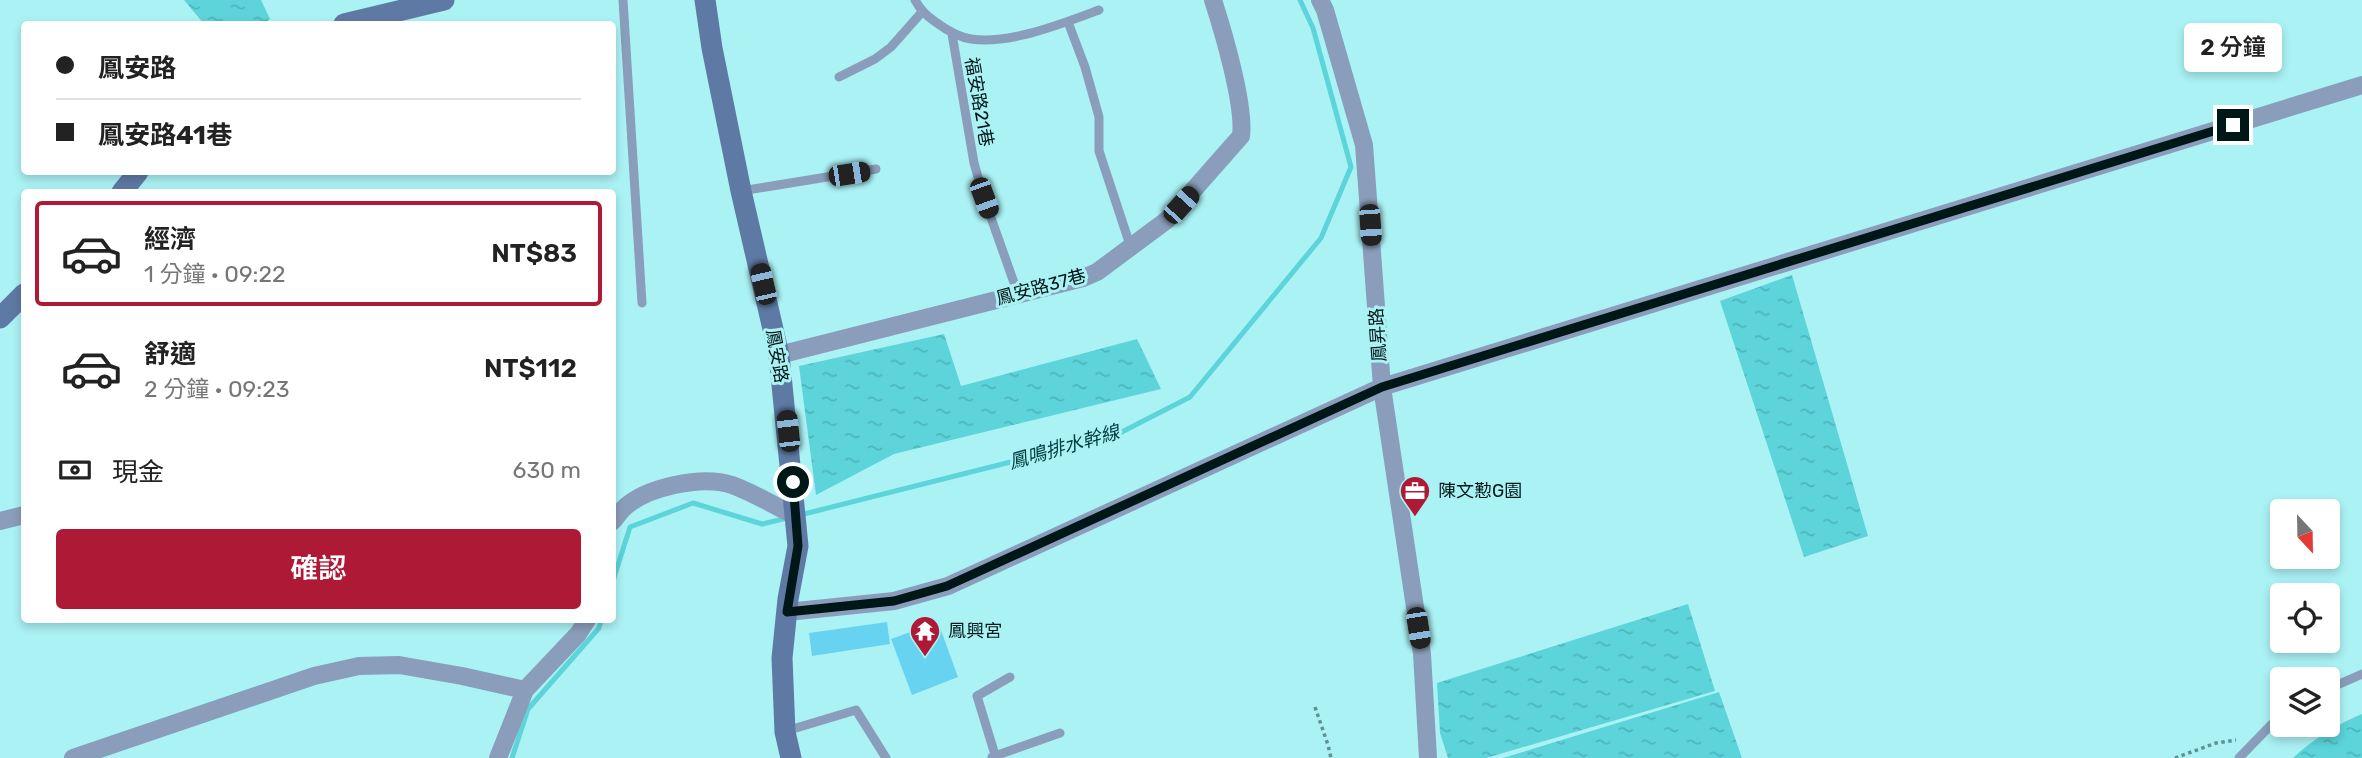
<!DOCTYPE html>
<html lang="zh-TW">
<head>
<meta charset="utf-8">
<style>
  :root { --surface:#fff; --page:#f2f2f2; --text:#222; --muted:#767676; --line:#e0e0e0; --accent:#ae1a36 }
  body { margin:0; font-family:Rubik,"Noto Sans TC",sans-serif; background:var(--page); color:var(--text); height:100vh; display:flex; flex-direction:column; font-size:26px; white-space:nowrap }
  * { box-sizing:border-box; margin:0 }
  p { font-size:23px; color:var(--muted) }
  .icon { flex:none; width:38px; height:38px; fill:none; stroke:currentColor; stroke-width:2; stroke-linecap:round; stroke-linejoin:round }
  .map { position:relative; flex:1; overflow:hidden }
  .side { position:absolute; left:21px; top:189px; width:595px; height:434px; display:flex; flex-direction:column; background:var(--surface); border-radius:7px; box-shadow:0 4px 10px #0003 }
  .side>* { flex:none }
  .banner { position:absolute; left:21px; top:21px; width:595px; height:154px; border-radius:7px; box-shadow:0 4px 10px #0003; display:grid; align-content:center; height:154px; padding:0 35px; background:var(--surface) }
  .needle { width:46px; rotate:158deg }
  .controls { position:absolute; left:2270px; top:499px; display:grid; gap:14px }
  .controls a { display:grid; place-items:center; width:70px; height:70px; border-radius:7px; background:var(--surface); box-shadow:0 4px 10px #0003; font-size:35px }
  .end { position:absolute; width:32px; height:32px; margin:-16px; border:9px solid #001718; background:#fff; box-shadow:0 0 0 4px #fff }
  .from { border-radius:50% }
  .bubble { position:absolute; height:49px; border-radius:7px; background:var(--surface); box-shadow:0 4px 10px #0003; font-size:23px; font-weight:600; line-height:49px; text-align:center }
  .car { position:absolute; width:21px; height:42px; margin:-21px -10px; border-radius:9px; box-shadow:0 0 5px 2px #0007; background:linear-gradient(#222 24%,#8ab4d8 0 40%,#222 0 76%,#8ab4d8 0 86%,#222 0) }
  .banner b { display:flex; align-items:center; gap:24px; height:66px; font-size:26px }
  .banner b+b { border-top:2px solid var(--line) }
  .banner i { width:18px; height:18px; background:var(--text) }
  ul { padding:12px 0 0; list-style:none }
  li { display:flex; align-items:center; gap:21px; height:105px; margin:0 14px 10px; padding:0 21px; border:4px solid transparent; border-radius:7px }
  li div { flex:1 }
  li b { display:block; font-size:26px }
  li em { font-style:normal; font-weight:600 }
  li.selected { border-color:var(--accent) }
  li>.icon { width:63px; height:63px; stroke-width:1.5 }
  .pay { display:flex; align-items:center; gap:18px; height:77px; padding:0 35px; font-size:26px }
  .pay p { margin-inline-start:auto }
  .action { display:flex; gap:14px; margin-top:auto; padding:14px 35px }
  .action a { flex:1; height:80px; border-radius:7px; background:var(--accent); color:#fff; font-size:28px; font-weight:600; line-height:80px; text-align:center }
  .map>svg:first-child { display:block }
  .water { fill:url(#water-ripples) }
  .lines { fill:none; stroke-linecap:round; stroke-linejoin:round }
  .stream { stroke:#5cd4d9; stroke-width:5 }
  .building { fill:#67d3f1 }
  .path { stroke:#609193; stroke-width:3.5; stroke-dasharray:3.5 3.5; stroke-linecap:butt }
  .lane { stroke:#8a9dba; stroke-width:9 }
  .street { stroke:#8a9dba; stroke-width:18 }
  .secondary { stroke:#5e7aa4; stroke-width:21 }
  .route { stroke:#001718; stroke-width:9 }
  .labels { text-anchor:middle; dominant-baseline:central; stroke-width:6; stroke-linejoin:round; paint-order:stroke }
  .street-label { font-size:18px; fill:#001718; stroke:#abf2f5 }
  .poi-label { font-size:18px; fill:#001718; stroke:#abf2f5; text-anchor:start }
  .water-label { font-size:19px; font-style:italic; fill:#013c3e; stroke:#abf2f5 }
</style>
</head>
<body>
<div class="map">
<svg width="2362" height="758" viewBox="0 0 2362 758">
  <defs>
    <pattern id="water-ripples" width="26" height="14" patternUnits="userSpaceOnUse" patternTransform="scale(1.75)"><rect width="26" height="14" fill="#5cd4d9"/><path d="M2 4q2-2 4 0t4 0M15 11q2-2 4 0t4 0" fill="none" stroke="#4eb5ba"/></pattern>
  </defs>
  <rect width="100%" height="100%" fill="#abf2f5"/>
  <path class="water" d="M184,0H261L270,19L264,24H204Z
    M1792,275L1868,536L1804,557L1720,301Z
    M944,334L961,386L1137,339L1161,389L894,454L816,495L799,366Z
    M1688,604L1715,691L1486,758H1448L1440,733L1437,683Z
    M1719,692L1742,758H1503Z
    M2362,714V758H2293C2313,739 2336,725 2362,714Z"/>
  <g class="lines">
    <path class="stream" d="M800,515L1114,436L1190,397L1321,238L1351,167L1313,28L1300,0
      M612,584L630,527L693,503L762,524L787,518
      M512,758L528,709L599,628L601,620"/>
  </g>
  <path class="building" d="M887,622L890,644L812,656L809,633Z
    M938,622L958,677L912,695L891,639Z"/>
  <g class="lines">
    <path class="path" d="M1315,707L1328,745L1331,758
      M2175,758L2216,743L2236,740"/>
    <path class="lane" d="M623,0L642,303
      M915,0C921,11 927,16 937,23C948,31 958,37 971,39C1009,45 1064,23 1099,10
      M1068,22L1085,67L1099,117V151L1131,248
      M952,34L974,163L984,198L1018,294
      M839,77L875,59L891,47L922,12
      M741,191L876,169
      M2328,689L2362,674
      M786,731L856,710L886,758
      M992,757L1060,733
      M996,758L977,696L1010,677
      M2239,758L2271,725L2282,717"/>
    <path class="street" d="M1320,0L1325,10L1364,145L1382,387L1422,654L1428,758
      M779,355L1083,278L1097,272L1167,220L1241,136C1245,105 1223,31 1213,0
      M0,521L24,515
      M612,522C616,518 619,513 623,509C645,487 702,475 732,485C754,493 775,506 796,516
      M787,612L894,601L948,586L1382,387L2362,85
      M73,758L314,676L359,666L399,665L462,676L525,690
      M498,758L525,690L578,634L587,620"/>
    <path class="secondary" d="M705,0L712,48L741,191L779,355L798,546L788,599L782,658L785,732L791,758
      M344,24L444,0
      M122,192L138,172
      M0,318L24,294"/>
  </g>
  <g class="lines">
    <path class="route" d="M793,482L798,546L787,612L894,601L947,586L1382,387L2233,125"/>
  </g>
  <defs>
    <g id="office-pin" transform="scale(1.575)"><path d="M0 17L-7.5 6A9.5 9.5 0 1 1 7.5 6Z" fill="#ae1a36" stroke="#abf2f5"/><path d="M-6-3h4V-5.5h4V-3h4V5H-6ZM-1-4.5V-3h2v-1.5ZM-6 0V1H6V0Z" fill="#fff"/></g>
    <g id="temple-pin" transform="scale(1.575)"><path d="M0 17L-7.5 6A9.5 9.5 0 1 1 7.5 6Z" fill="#ae1a36" stroke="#abf2f5"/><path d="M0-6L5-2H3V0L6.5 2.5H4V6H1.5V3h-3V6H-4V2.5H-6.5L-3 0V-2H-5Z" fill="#fff"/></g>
  </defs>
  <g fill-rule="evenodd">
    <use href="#office-pin" x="1415" y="491"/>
    <use href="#temple-pin" x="925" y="631"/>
  </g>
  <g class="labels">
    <g class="street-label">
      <text transform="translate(979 102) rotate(80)">福安路21巷</text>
      <text transform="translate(1041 287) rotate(-15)">鳳安路37巷</text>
      <text transform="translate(1378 335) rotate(-94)">鳳昇路</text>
      <text transform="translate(777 356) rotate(80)">鳳安路</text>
    </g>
    <g class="poi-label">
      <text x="1438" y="491">陳文懃G園</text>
      <text x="948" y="631">鳳興宮</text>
    </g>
    <g class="water-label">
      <text transform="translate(1064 447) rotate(-16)">鳳鳴排水幹線</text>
    </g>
  </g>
</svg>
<div class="controls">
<a><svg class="needle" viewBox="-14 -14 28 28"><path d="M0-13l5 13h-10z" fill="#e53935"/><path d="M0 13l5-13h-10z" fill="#767676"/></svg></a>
<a><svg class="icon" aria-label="locate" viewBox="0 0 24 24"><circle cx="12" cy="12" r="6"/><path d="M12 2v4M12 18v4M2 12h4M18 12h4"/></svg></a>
<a><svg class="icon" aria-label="layers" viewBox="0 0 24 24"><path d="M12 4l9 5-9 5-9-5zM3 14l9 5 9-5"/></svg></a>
</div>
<i class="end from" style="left:793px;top:482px"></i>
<i class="end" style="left:2233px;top:125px"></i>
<div class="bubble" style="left:2184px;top:23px;width:98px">2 分鐘</div>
<i class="car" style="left:849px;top:174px;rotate:81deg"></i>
<i class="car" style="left:984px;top:198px;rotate:160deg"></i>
<i class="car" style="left:1181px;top:205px;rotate:42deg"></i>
<i class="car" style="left:1370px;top:225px;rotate:176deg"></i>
<i class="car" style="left:763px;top:284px;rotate:347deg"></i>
<i class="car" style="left:788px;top:431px;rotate:354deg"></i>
<i class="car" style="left:1418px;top:628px;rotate:171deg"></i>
<div class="banner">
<b><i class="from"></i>鳳安路</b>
<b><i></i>鳳安路41巷</b>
</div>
<section class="side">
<ul>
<li class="selected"><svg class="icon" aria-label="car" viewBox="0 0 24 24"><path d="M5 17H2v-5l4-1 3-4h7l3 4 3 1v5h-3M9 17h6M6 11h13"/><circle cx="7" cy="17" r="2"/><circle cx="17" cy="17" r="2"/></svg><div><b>經濟</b><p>1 分鐘 · 09:22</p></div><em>NT$83</em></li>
<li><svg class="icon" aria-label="car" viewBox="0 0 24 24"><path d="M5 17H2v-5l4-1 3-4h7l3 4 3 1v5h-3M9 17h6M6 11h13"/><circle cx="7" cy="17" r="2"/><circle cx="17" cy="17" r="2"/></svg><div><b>舒適</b><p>2 分鐘 · 09:23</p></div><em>NT$112</em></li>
</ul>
<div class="pay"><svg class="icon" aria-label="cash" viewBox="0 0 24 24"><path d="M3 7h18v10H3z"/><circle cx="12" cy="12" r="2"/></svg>現金<p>630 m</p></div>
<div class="action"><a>確認</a></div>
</section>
</div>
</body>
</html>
